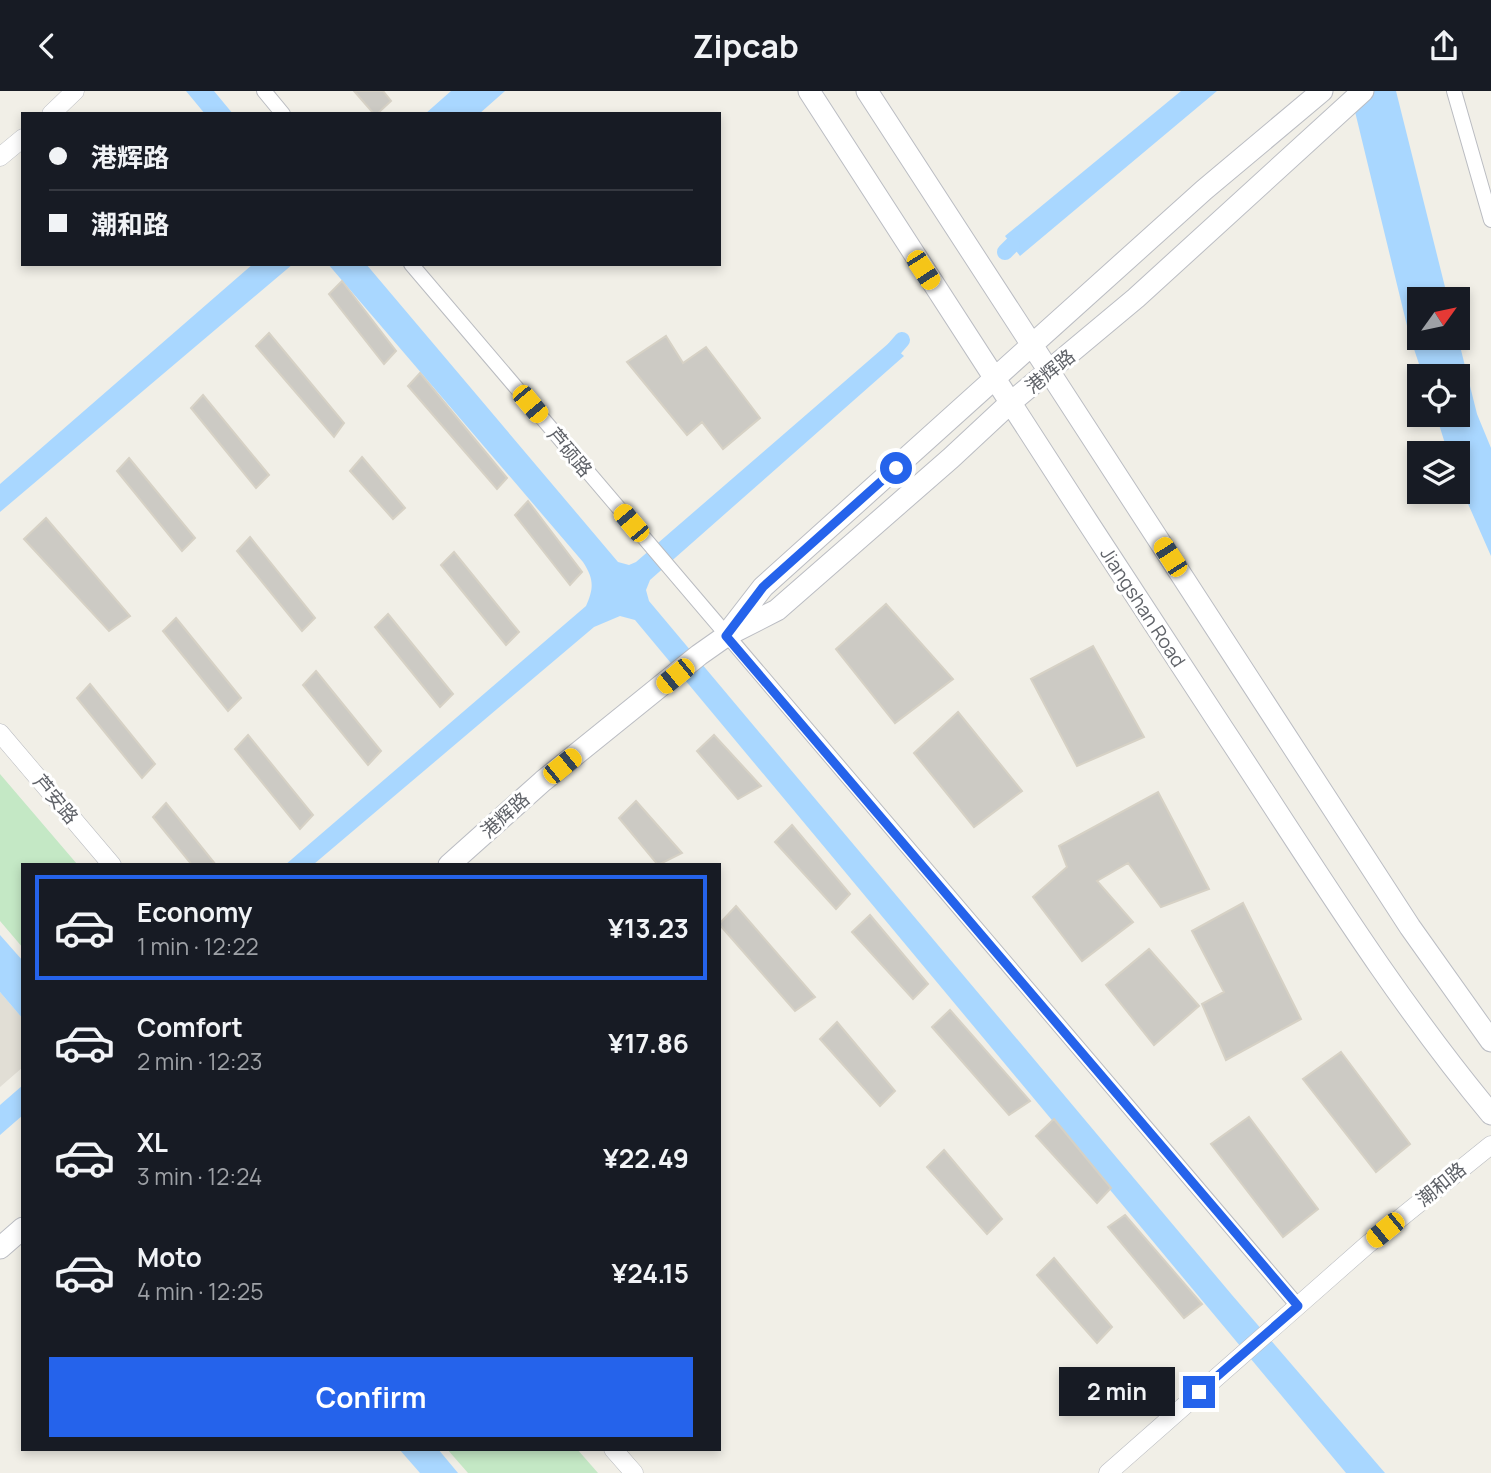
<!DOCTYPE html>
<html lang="en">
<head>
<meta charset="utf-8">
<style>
  :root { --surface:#171b24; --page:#242831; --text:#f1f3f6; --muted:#9ea1a6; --line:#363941; --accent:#2563eb }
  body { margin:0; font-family:Manrope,"Noto Sans SC",sans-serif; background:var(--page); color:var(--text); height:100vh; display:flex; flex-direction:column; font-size:26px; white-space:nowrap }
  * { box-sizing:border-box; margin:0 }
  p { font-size:23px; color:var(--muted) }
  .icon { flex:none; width:38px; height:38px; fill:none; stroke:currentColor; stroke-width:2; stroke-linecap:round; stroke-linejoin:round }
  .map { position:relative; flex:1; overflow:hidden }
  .sheet { position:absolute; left:21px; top:772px; width:700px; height:588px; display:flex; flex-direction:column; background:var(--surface); border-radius:0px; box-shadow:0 4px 10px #0003 }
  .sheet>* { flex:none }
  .hud { position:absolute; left:21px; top:21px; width:700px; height:154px; border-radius:0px; box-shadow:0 4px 10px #0003; display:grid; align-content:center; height:154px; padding:0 28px; background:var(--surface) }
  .needle { width:46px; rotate:57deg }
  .tools { position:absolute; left:1407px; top:196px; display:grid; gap:14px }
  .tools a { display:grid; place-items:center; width:63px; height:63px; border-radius:0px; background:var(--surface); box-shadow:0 4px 10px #0003; font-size:35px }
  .end { position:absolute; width:32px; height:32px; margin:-16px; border:9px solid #2563eb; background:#fff; box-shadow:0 0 0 4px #fff }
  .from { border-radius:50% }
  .bubble { position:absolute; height:49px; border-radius:0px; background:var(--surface); box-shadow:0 4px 10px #0003; font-size:23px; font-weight:700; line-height:49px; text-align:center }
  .car { position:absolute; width:21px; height:42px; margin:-21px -10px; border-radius:9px; box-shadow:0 0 5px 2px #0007; background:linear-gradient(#f5c518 24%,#345 0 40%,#f5c518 0 76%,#345 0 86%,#f5c518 0) }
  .hud b { display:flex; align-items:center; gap:24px; height:66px; font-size:26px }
  .hud b+b { border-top:2px solid var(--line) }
  .hud i { width:18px; height:18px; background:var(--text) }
  ul { padding:12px 0 0; list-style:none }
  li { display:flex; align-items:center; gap:21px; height:105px; margin:0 14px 10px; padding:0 14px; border:4px solid transparent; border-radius:0px }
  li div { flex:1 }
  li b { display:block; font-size:26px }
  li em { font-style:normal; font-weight:700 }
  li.on { border-color:var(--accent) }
  li>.icon { width:63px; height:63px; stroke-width:1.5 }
  .button { display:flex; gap:14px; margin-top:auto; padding:14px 28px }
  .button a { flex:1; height:80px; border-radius:0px; background:var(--accent); color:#fff; font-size:28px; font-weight:700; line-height:80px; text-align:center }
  header { display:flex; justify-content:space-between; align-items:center; height:91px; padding:0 28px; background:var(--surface); font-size:32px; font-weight:700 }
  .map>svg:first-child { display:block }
  .education { fill:#e1ded5 }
  .green { fill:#c4e8c5 }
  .water { fill:#a9d7ff }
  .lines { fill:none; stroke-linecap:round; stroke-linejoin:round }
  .canal { stroke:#a9d7ff; stroke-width:16 }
  .building { fill:#cccac4; stroke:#d6d1c5; stroke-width:2 }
  .minor-casing { stroke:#babcc1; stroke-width:16 }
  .tertiary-casing { stroke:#babcc1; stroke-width:19 }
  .secondary-casing { stroke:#bbbdc3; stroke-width:23 }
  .minor { stroke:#fff; stroke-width:14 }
  .tertiary { stroke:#fff; stroke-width:18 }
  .secondary { stroke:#fff; stroke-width:21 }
  .route { stroke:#2563eb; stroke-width:9 }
  .labels { text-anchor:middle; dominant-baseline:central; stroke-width:6; stroke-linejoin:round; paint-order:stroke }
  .street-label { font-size:19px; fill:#5f6268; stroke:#fff }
</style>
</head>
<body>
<header><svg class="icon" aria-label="back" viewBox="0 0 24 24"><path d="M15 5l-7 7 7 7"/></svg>Zipcab<svg class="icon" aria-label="share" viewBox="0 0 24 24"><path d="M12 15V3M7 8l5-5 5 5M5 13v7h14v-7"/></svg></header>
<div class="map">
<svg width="1491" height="1382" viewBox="0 0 1491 1382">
  <rect width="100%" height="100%" fill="#f1efe7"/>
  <path class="education" d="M0,901L23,928V976L0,996Z"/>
  <path class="green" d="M0,683L77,773L23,774V857L0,830Z
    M447,1358H577L598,1382H468Z"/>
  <path class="water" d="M186,0H214L233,23H205Z
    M451,0H505L479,23H425Z
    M1181,0H1217L1020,165L1005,145Z
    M1350,0H1396L1448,208H1419V247H1458L1477,323L1491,357V465L1458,390V362H1448L1436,324H1458V285H1423L1409,243Z
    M253,173H293L0,421V393Z
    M328,173H366L618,471L629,474L636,471L889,252L904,265L650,489L646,499L649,510L1232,1204L1385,1382H1346L635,529L620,525L594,536L314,773L285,774L586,515C594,497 594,488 583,471Z
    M0,844L23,870V928L0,901Z
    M23,994V1024L0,1044V1014Z
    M399,1358H438L458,1382H420Z"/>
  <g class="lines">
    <path class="canal" d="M1005,161L1012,154
      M895,257L902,249"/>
  </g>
  <path class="building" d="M354,0H383L391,10L377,23H374Z
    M342,190L396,260L384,273L329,203Z
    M269,242L344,332L334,346L256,255Z
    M666,245L683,272L706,256L760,327L723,358L702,331L687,344L627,271Z
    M420,282L507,387L497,398L408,295Z
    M203,304L269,384L256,397L191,317Z
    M362,366L405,417L393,428L350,380Z
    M129,367L195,447L182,460L117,380Z
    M528,410L582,481L570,494L515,424Z
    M46,427L130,525L109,540L24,448Z
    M250,446L315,527L302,540L237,460Z
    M454,461L519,541L506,554L441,474Z
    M886,513L953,588L895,632L836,558Z
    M388,523L453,603L440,616L375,536Z
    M176,527L241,607L228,620L163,540Z
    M1093,555L1144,646L1077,675L1031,588Z
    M316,580L381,660L368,674L303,594Z
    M90,593L155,673L142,687L77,607Z
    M958,621L1022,700L974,736L914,662Z
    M248,644L313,724L300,738L235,658Z
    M714,644L761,695L738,708L697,660Z
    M1158,701L1209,798L1161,816L1128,772L1097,790L1133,831L1082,870L1033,806L1067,776L1059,755Z
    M636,710L682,762L658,774L619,727Z
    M166,712L216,774H192L153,726Z
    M792,734L850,803L836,818L775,751Z
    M1243,812L1301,928L1226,969L1202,913L1224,901L1192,840Z
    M736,815L815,906L795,920L719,833Z
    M870,824L928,893L913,908L852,841Z
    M1149,858L1199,915L1154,954L1106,894Z
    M950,919L1030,1010L1009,1024L932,936Z
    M837,931L895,1000L880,1015L820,948Z
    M1341,961L1410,1053L1376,1081L1303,988Z
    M1249,1026L1318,1118L1283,1146L1211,1053Z
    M1054,1028L1111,1097L1097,1112L1036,1045Z
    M944,1059L1002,1128L987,1143L927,1076Z
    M1125,1124L1202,1213L1184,1227L1108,1136Z
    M1054,1167L1112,1236L1097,1252L1037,1184Z"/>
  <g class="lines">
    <g class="minor-casing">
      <path id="minor" d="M264,0L283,23
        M1454,0L1491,129
        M411,173L1298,1215"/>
    </g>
    <g class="tertiary-casing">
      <path id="tertiary" d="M51,23L75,0
        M0,66L23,47
        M0,642L112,774
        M613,1358L634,1382
        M1108,1382L1367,1154L1491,1054"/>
    </g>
    <g class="secondary-casing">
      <path id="secondary" d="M809,0C946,214 1084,426 1223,638C1309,768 1391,903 1491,1023
        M867,0L1410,836L1491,950
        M729,540L763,496L1204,99L1322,0
        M449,774L543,690L699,564L726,545L777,519L951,367L1009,313L1136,207L1363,0
        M0,1157L23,1137"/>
    </g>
    <use href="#minor" class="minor"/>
    <use href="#tertiary" class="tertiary"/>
    <use href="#secondary" class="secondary"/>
  </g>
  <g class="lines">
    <path class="route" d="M896,377L763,496L726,545L1298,1215L1199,1301"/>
  </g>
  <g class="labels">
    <g class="street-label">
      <text transform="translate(1050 280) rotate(-39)">港辉路</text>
      <text transform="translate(570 361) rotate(50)">芦硕路</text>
      <text transform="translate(1143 516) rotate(57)">Jiangshan Road</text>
      <text transform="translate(56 708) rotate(50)">芦安路</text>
      <text transform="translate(505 724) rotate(-42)">港辉路</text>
      <text transform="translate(1441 1093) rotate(-39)">潮和路</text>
    </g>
  </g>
</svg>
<div class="tools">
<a><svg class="needle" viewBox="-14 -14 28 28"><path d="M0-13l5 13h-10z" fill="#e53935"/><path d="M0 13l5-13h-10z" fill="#9ea1a6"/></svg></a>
<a><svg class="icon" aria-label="locate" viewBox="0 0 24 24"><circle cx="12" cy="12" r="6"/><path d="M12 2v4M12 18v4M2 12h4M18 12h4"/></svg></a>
<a><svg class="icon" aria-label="layers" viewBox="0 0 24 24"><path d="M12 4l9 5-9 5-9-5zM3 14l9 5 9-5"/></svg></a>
</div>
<i class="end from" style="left:896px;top:377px"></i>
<i class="end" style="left:1199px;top:1301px"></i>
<div class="bubble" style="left:1059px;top:1276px;width:116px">2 min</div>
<i class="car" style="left:923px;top:179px;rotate:147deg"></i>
<i class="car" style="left:530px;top:313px;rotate:140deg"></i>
<i class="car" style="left:631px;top:432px;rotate:320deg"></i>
<i class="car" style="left:1170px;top:466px;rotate:327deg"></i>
<i class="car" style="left:675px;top:585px;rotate:231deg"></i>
<i class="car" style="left:562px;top:675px;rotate:51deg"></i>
<i class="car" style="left:1385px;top:1139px;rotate:231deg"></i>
<div class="hud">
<b><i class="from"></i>港辉路</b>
<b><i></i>潮和路</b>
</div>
<section class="sheet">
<ul>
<li class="on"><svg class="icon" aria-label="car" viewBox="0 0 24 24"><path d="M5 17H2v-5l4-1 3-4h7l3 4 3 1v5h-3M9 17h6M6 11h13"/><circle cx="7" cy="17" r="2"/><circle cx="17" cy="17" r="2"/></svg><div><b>Economy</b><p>1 min · 12:22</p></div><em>¥13.23</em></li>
<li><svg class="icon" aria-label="car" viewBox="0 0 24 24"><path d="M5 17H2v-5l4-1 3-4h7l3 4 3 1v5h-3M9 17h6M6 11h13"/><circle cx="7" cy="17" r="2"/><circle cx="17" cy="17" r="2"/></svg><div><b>Comfort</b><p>2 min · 12:23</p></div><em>¥17.86</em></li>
<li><svg class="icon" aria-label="car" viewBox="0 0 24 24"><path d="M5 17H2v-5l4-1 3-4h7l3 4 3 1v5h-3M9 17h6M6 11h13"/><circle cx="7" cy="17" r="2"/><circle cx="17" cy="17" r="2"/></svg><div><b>XL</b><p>3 min · 12:24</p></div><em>¥22.49</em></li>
<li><svg class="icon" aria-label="car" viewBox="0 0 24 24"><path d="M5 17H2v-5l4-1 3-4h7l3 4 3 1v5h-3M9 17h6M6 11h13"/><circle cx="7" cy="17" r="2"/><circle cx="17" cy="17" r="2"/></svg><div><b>Moto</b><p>4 min · 12:25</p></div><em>¥24.15</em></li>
</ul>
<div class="button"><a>Confirm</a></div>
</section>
</div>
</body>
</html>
